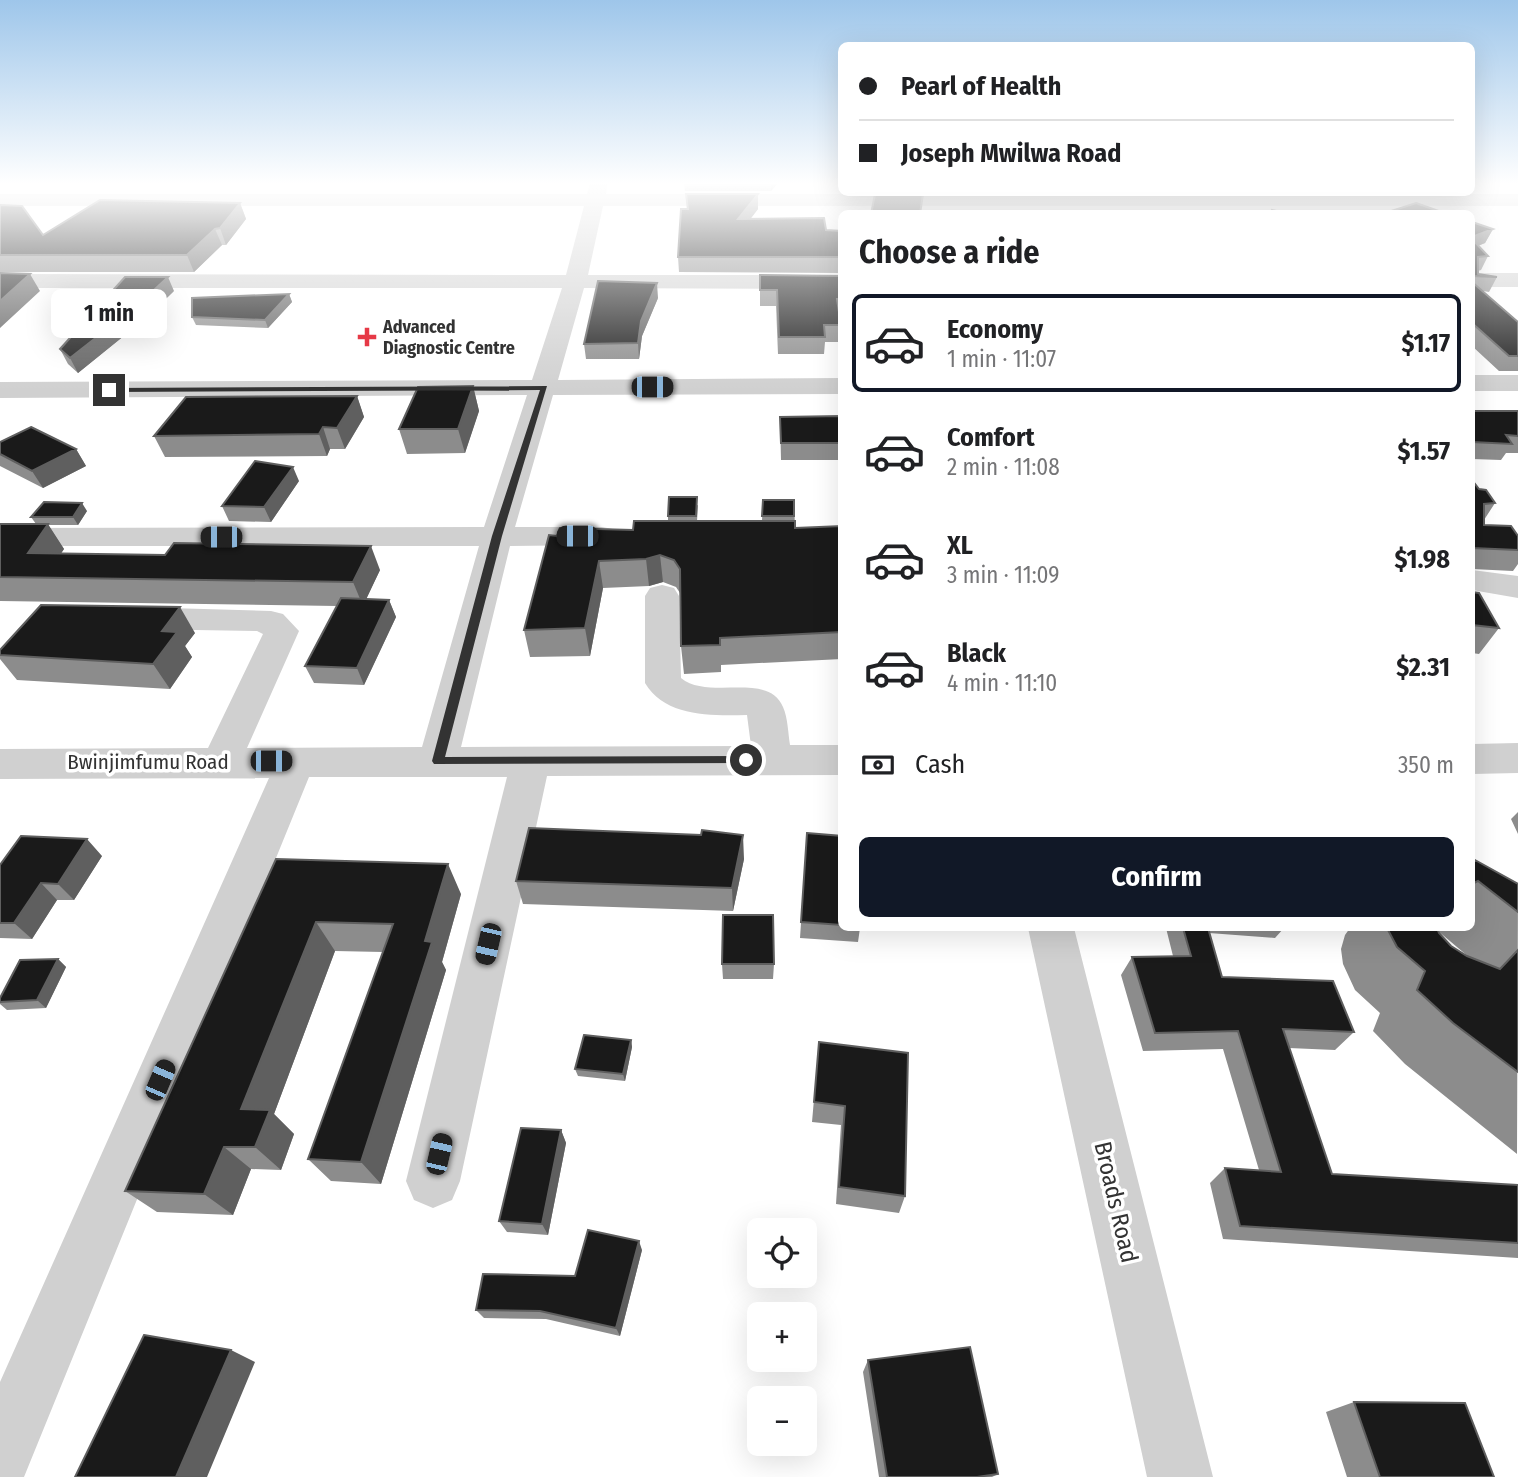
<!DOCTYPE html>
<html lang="en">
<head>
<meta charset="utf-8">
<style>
  :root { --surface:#fff; --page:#f6f6f6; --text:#202124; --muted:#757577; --line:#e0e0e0; --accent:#111827 }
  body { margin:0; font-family:"Fira Sans Condensed",sans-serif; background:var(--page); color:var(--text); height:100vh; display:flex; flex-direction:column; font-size:26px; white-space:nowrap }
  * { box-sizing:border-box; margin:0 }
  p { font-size:23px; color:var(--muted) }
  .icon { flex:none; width:38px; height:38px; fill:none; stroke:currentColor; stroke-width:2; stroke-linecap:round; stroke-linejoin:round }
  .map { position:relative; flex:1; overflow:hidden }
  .sheet { position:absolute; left:838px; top:210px; width:637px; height:721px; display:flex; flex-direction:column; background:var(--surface); border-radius:10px; box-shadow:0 7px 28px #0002 }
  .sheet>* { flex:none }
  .guide { position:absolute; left:838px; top:42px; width:637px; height:154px; border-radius:10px; box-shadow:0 7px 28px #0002; display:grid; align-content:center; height:154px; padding:0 21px; background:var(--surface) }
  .buttons { position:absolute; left:747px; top:1218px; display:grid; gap:14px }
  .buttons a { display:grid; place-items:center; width:70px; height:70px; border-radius:10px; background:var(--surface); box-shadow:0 7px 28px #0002; font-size:35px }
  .end { position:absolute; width:32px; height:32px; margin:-16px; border:9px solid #333; background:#fff; box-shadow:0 0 0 4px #fff }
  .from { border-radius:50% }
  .bubble { position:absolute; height:49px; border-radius:10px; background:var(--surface); box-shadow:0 7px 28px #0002; font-size:23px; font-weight:700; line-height:49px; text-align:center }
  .car { position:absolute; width:21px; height:42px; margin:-21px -10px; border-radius:9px; box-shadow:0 0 5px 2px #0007; background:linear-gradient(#222 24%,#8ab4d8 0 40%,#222 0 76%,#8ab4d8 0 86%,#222 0) }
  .guide b { display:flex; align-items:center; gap:24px; height:66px; font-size:26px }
  .guide b+b { border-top:2px solid var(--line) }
  .guide i { width:18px; height:18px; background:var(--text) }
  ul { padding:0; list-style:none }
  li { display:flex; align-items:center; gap:21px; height:98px; margin:0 14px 10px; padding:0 7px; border:4px solid transparent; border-radius:10px }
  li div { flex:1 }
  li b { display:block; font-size:26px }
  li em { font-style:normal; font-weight:700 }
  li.current { border-color:var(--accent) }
  li>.icon { width:63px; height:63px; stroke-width:1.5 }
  h2 { padding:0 21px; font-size:32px; line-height:84px }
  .pay { display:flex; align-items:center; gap:18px; height:77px; padding:0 21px; font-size:26px }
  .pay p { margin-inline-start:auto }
  .cta { display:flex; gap:14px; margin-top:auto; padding:14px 21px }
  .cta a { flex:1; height:80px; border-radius:10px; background:var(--accent); color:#fff; font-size:28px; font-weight:700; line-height:80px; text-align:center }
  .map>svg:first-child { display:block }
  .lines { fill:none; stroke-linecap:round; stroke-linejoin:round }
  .minor { fill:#d0d0d0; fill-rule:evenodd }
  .wall { fill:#8c8c8c; fill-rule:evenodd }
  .shaded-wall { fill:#5f5f5f }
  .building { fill:#1a1a1a; stroke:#5f5f5f; stroke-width:2 }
  .route { fill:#333 }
  .poi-dot { fill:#e63946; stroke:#fff; stroke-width:2.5 }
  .labels { text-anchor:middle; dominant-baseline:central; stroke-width:7; stroke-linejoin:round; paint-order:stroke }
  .far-poi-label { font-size:18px; font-weight:bold; fill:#333; stroke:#fff; text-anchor:start }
  .street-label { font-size:21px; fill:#333; stroke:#fff }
  .near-street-label { font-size:24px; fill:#333; stroke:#fff }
</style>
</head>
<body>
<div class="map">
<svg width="1518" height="1477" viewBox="0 0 1518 1477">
  <rect width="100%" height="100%" fill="#fff"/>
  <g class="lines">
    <path class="minor" d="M590,183H608L606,194H1518V206H603L588,275H842V289L584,288L558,380L842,378V394L553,395L515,527H602L613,529L618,536L613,543L602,545L510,546L461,747L751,746L747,715C712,716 665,717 645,683V596L650,588L662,585L674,588L679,596L681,678C709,701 768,671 783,707C788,718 788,733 790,745H842V775L547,776L460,1181L452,1200L433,1208L414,1200L406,1181L507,777H309L24,1477H0V1382L269,778L0,779V749L208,748L263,634L257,631L134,629L122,626L117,618L122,610L134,607L271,611L283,614L299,631L247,748L422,747L479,546H0V528L484,527L527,395L0,398V382L532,380L562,288H0V274L566,275L584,206H0V194H587Z
      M1472,273H1518V287H1472Z
      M1472,375H1518V391H1472Z
      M1472,570L1518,576V598L1472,590Z
      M1518,743V773L1472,774V744Z
      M1028,928H1074L1213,1477H1147Z"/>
  </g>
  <path class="wall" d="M684,183H778L771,191H685Z
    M686,194L758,209L750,219L826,230L842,231V273L679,272L678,257L687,209Z
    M240,203L246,219L226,245H222L194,272H0V205L43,235Z
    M1472,222L1493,229L1485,243L1478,246L1488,256L1481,270L1478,271V274L1497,277L1489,292L1483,291L1518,322V371H1499L1472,346Z
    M760,275L842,276V315H839L841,325L840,342H825L824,354H778L776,306H760Z
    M174,291L146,318L78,373L68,364L60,349Z
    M289,294L292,302L268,328L196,325L192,317Z
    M658,298L642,336L639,359H586L584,344Z
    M473,386L479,411L465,453L407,454L399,429Z
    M357,396L364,417L345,449H330L327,456L165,457L154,436Z
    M1472,411H1518V453H1506L1501,460L1472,459Z
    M842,416V460H781L780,417Z
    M0,442L76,449L86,466L43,488L0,466Z
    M1472,480L1479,489L1495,503L1484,520V525L1518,536V564L1513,571L1472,569Z
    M299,481L271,522L229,521L222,506Z
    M763,500H794L795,528L842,526V659L721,665V672L684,674L681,646L680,593L676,587L663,582L649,586L603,588L590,656L530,657L524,630L557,536L633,530L668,521V516L698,505L697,521H762Z
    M87,511L78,525H48L64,549L60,554L380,570L366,599L389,600L396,617L364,685L314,683L305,666L337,606L0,601V524H36L31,517Z
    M1472,592L1499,628L1479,654L1472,653Z
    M195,633L185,646L192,657L170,689L17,680L0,659V650Z
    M1518,812V834L1511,819Z
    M807,833L842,836V928H860L858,942L800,938Z
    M102,856L74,900H57L32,939L0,938V865Z
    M276,859L461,894L442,962L446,970L381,1184L331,1181L308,1159L383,952L335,951L274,1114L294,1134L281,1170L251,1169L233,1215L157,1212L125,1191Z
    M744,859L733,911L523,904L516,881Z
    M1475,860L1518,884L1517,1154L1405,1064L1373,1031L1380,1013L1355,990L1343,964L1341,949L1345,935L1350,928H1472V863ZM1438,931L1470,958L1451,946Z
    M1166,928H1284L1275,938L1209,933L1222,977L1354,1032L1335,1050L1289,1048L1332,1174L1518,1185V1258L1223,1239L1210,1183L1225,1168L1259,1170L1223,1049L1143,1051L1121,975L1132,957L1173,956Z
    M58,959L66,967L46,1008L7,1010L0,1004V998Z
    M722,964H774L773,979H723Z
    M631,1040L632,1047L625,1081L578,1076L575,1069Z
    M819,1042L905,1196L899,1213L836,1204L841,1125L812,1122Z
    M561,1130L566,1143L548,1235L507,1232L499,1221Z
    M642,1250L620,1336L546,1319L484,1318L476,1310L575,1276Z
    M868,1360L998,1474L992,1477H879L863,1372Z
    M1354,1402L1494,1477H1347L1326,1412Z"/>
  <path class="shaded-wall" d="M772,183H778L771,191Z
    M758,194V209L739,234L738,219Z
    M240,203L246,219L226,245L220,228Z
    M215,229L222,245L194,272L187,255Z
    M1493,229L1485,243L1472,248V237Z
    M30,274L40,291L0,328V301Z
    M168,277L174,291L146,318L78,373L70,358Z
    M657,283L658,298L642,336L639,359L638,343L641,321Z
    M289,294L292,302L268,328L265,320Z
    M473,386L479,411L465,453L458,429Z
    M357,396L364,417L345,449L337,428Z
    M323,427L330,449L327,456L319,434Z
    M76,449L86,466L43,488L32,471Z
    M293,467L299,481L271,522L264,507Z
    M82,503L87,511L78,525L73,517Z
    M48,524L64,549L45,578L28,553Z
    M371,546L380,570L363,606L353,582Z
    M660,555L663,582L649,586L646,559Z
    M599,561L603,588L590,656L585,628Z
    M389,600L396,617L364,685L357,668Z
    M180,607L195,633L185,646L192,657L170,689L153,664L162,631Z
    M743,835L744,859L733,911L732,888Z
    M87,839L102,856L74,900L58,884Z
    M448,864L461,894L442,962L446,970L381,1184L361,1162Z
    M41,883L57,900L32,939L14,923Z
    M316,922L335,951L274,1114L294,1134L281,1170L255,1147L241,1109Z
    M58,959L66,967L46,1008L37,1000Z
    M631,1040L632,1047L625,1081L623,1074Z
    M561,1130L566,1143L548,1235L542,1224Z
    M224,1147L251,1169L233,1215L204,1194Z
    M639,1241L642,1250L620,1336L616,1328Z
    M231,1350L255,1362L207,1477H176Z"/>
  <path class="building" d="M686,194H758L738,219L824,218L826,230L842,231V257H678L681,209H688Z
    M875,194H923L920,214H871Z
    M100,200L240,203L220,228L215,229L187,255H0V205L22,206L43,235Z
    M1416,203L1447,214H1382Z
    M1272,210L1289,214H1270Z
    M1472,222L1493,229L1472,237Z
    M1472,239L1488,256L1478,257V274L1497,277L1472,276Z
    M0,273L30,274L0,301Z
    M760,275L842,276V299H837L841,325H824L825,337H779L777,290H760Z
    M125,277H168L139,304L70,358L60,349Z
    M598,281L657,283L641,321L638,343L584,344Z
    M1472,282L1518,322V356H1509L1472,323Z
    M289,294L265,320L192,317V298Z
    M473,386L458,429H399L418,387Z
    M357,396L337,428L323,427L319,434L154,436L186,397Z
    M1472,411H1518V436L1506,435L1512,444L1472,442Z
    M842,416V443H781L780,417Z
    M31,427L76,449L32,471L0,454V442Z
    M255,461L293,467L264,507L222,506Z
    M1472,480L1479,489L1486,490L1495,503L1484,504V525L1511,526L1518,536V550L1472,548Z
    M669,497H697L696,516H668Z
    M763,500H794V516H762Z
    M44,502L82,503L73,517H31Z
    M634,521H795V528L842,526V632L720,638V645L681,646L680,569L674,560L660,555L646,559L599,561L585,628L524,630L549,535L557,536L560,528L633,530Z
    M0,524H48L28,553L165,555L174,543L371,546L353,582L0,577Z
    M1472,592L1479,593L1499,628L1472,625Z
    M341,598L389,600L357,668L305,666Z
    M41,605L180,607L162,631L177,632L153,664L0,655V650Z
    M529,828L701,835L702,830L743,835L732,888L516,881Z
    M807,833L842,836V925L801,922Z
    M21,836L87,839L58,884L41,883L14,923H0V865Z
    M276,859L448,864L425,941L432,942L361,1162L308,1159L393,924L316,922L241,1109L270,1110L255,1147H224L204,1194L125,1191Z
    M1475,860L1518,884V912L1478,881L1472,884V864Z
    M723,915H773L774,964H722Z
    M1183,928H1208L1222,977L1333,981L1354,1032L1283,1029L1332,1174L1518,1185V1243L1240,1226L1225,1168L1281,1172L1238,1031L1155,1033L1132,957L1191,956Z
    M1387,928H1437L1439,933L1451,946L1467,956L1500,969L1518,950V1072L1453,1023L1417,990L1425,971L1397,947Z
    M58,959L37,1000L0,1002V998L20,960Z
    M584,1035L631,1040L623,1074L575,1069Z
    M819,1042L908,1053L905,1196L839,1187L845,1106L814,1102Z
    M521,1128L561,1130L542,1224L499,1221Z
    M588,1230L639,1241L616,1328L540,1311L476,1310L483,1274L575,1276Z
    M144,1335L231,1350L176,1477H75Z
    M970,1347L998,1474L977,1477H887L868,1360Z
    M1354,1402L1465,1403L1494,1477H1380Z"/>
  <linearGradient id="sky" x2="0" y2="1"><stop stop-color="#9ec6ea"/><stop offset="0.47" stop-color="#fff"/><stop offset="1" stop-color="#fff" stop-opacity="0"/></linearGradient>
  <rect width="1518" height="390" fill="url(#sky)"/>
  <path class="route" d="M547,386L502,536L445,757L746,756L750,757V763L434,764L432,761L492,536L540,390L109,392L105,390L109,388Z"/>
  <path class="poi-dot" d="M363.5 326.5h7v7h7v7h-7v7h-7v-7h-7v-7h7z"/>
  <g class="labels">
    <g class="far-poi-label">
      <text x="383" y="327">Advanced<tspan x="383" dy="21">Diagnostic Centre</tspan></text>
    </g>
    <g class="street-label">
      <text x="148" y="762">Bwinjimfumu Road</text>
    </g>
    <g class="near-street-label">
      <text transform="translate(1116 1202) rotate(77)">Broads Road</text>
    </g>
  </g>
</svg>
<div class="buttons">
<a><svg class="icon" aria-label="locate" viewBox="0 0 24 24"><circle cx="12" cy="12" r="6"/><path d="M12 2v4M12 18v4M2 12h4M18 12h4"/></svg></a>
<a>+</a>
<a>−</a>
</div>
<i class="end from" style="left:746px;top:760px"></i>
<i class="end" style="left:109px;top:390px"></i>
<div class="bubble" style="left:51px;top:289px;width:116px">1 min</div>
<i class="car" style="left:652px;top:387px;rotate:90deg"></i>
<i class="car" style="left:577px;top:536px;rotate:270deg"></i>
<i class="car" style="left:221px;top:537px;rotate:270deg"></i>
<i class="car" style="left:271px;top:761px;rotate:90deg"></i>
<i class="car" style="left:488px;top:944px;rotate:193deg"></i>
<i class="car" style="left:160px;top:1080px;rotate:23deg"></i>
<i class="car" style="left:439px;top:1154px;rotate:13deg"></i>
<div class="guide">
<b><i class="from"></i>Pearl of Health</b>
<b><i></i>Joseph Mwilwa Road</b>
</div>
<section class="sheet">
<h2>Choose a ride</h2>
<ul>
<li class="current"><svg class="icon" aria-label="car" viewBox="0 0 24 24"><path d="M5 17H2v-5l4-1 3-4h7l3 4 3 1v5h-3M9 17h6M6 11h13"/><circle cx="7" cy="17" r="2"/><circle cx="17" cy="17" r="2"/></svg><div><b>Economy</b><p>1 min · 11:07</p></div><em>$1.17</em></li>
<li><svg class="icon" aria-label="car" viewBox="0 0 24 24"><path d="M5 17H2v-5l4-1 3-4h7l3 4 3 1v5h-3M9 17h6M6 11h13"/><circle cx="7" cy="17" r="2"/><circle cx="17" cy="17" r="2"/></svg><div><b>Comfort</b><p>2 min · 11:08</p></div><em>$1.57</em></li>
<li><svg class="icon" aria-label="car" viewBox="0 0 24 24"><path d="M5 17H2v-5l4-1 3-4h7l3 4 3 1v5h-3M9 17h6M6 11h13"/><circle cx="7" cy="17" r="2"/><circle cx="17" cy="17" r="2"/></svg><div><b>XL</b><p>3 min · 11:09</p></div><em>$1.98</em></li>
<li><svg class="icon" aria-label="car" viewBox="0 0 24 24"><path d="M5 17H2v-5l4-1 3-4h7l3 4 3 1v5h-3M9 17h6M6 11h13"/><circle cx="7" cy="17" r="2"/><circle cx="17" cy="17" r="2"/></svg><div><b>Black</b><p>4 min · 11:10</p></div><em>$2.31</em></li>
</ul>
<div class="pay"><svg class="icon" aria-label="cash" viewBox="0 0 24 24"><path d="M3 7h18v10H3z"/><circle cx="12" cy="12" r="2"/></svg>Cash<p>350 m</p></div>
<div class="cta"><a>Confirm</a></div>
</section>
</div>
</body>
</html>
